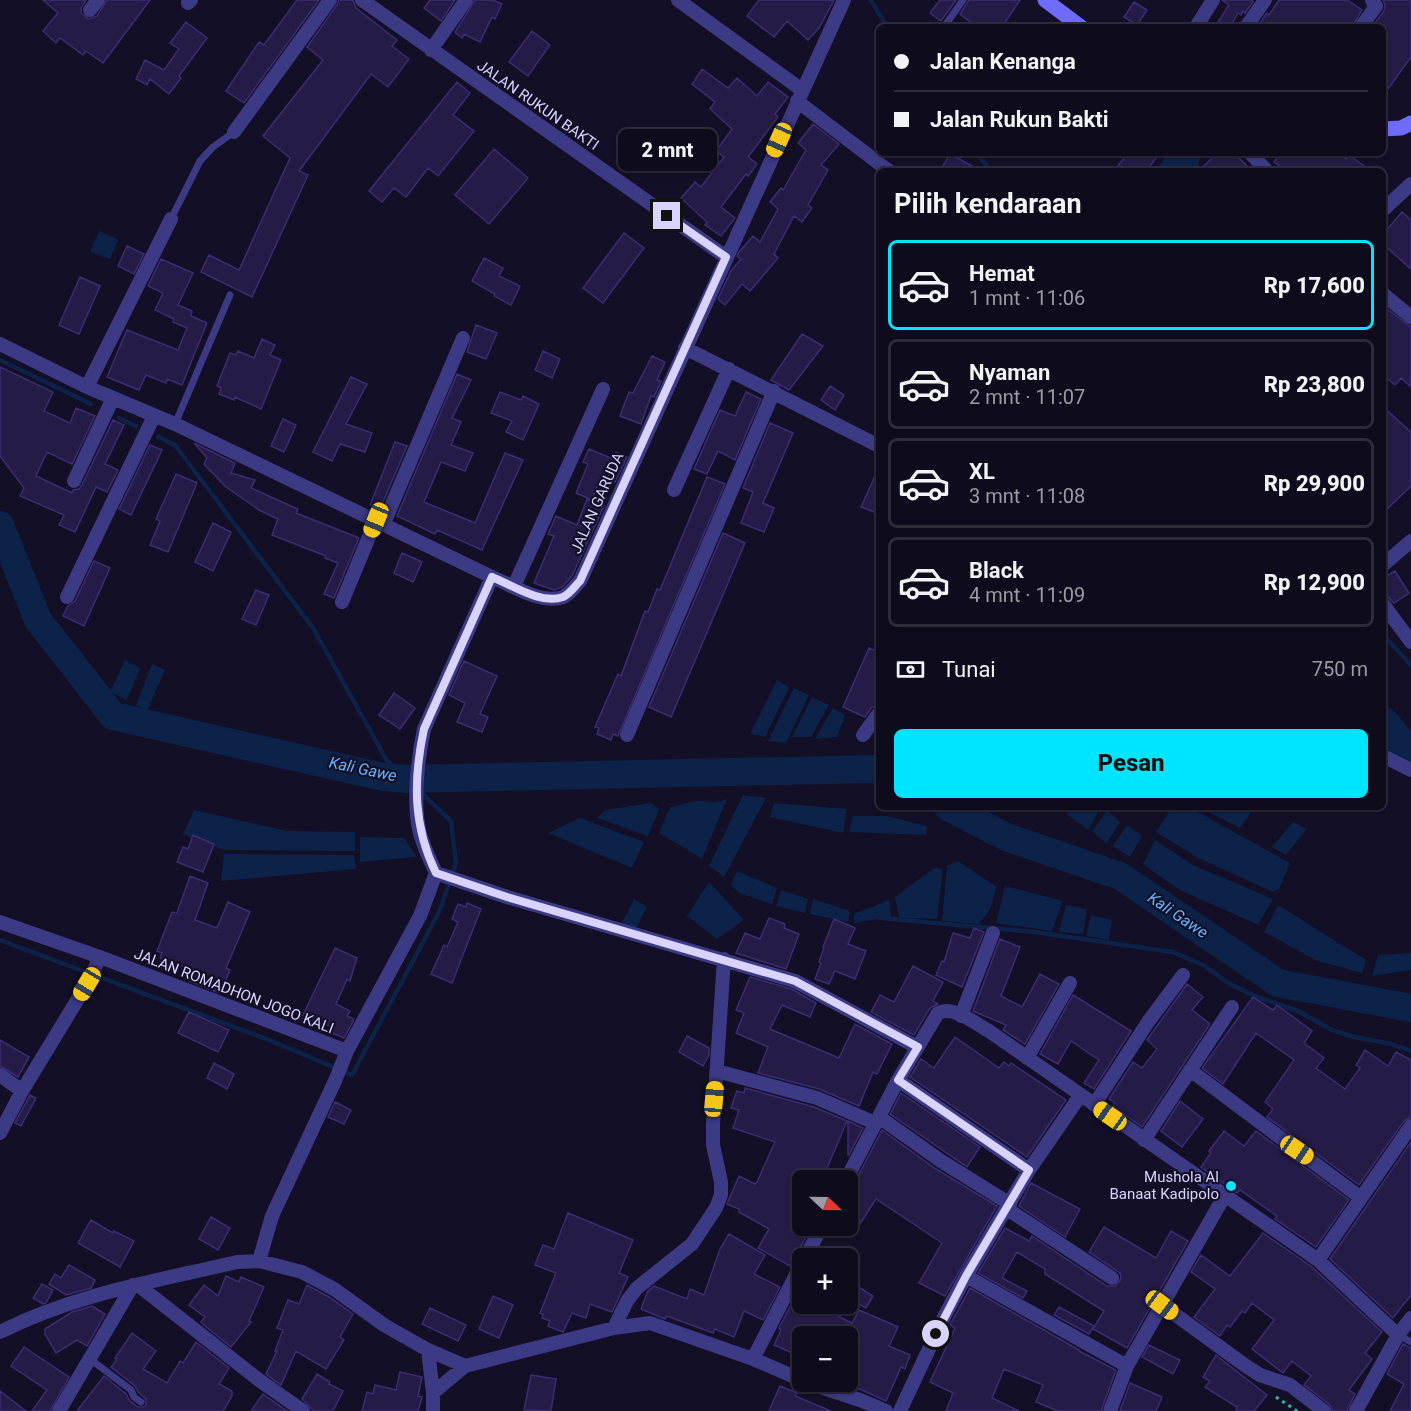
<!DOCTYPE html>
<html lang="id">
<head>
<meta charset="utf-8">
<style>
  :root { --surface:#0e0b1c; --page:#171425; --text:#f1f3f6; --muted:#9b9ba3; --line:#2e2b3b; --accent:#00e5ff }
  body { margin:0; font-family:Roboto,sans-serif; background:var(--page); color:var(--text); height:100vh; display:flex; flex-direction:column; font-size:22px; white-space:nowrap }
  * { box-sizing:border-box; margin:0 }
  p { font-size:20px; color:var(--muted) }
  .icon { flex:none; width:33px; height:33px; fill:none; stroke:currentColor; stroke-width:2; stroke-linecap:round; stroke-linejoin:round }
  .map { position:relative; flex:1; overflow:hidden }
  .sheet { position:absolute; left:876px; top:168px; width:510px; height:642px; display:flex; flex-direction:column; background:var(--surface); border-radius:9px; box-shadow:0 2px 4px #0004,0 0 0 2px var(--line) }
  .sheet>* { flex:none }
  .hud { position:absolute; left:876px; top:24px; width:510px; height:132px; border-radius:9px; box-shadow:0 2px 4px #0004,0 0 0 2px var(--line); display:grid; align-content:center; height:132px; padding:0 18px; background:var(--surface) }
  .needle { width:39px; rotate:112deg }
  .controls { position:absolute; left:792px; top:1170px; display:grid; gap:12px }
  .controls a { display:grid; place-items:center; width:66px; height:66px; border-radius:9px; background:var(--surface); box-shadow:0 2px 4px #0004,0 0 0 2px var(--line); font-size:30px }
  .end { position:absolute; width:27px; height:27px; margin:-14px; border:8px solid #d9d4ff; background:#111; box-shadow:0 0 0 3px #111 }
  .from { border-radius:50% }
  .bubble { position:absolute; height:42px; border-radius:9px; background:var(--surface); box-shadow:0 2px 4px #0004,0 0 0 2px var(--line); font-size:20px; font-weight:800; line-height:42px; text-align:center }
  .car { position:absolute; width:18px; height:36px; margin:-18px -9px; border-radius:8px; box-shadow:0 0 4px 2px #0007; background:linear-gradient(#f5c518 24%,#345 0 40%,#f5c518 0 76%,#345 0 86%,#f5c518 0) }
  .hud b { display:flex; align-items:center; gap:21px; height:57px; font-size:22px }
  .hud b+b { border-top:2px solid var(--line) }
  .hud i { width:15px; height:15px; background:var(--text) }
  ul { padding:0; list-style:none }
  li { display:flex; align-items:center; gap:18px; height:90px; margin:0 12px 9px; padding:0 6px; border:3px solid var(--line); border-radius:9px }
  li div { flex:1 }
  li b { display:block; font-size:22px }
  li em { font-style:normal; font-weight:800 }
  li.selected { border-color:var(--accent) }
  li>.icon { width:54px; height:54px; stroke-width:1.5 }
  h2 { padding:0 18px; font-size:27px; line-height:72px }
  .pay { display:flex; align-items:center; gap:15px; height:66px; padding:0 18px; font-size:22px }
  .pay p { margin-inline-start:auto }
  .button { display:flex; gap:12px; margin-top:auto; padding:12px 18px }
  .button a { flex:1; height:69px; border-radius:9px; background:var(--accent); color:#111; font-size:24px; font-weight:800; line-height:69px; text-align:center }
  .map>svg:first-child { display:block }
  .water { fill:#0c2248 }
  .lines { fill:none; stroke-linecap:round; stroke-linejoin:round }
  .stream { stroke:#0c2248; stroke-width:4.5 }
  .river { stroke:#0c2248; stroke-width:28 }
  .building { fill:#241b47; stroke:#3b2d73; stroke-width:1.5 }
  .path { stroke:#2fb8b0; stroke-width:3; stroke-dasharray:3 4.5; stroke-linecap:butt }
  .lane { stroke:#3d3a85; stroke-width:7 }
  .street { stroke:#3d3a85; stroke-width:14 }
  .secondary { stroke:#6f6bff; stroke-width:15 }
  .route { stroke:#d9d4ff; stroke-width:8 }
  .poi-dot { fill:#00e5ff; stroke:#130f26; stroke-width:2 }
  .labels { text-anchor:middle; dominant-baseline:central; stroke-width:4.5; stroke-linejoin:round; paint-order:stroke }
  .street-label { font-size:15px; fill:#d9d4ff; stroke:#130f26 }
  .poi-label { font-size:15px; fill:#d9d4ff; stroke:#130f26; text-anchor:end }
  .water-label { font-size:16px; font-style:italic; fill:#62b6ff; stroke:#130f26 }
</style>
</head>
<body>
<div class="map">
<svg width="1411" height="1411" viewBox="0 0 1411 1411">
  <rect width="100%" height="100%" fill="#130f26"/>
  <path class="water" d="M1169,153H1202L1196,171H1154Z
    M99,231L118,240L110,259L90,252Z
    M125,660L140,668L127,700L110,692Z
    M152,664L165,670L147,711L136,705Z
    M777,680L789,688L765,737L750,734Z
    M794,688L809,695L786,743L768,741Z
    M812,697L829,705L811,737H792Z
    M1383,703L1395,712L1411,731V766L1383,752Z
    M833,708L845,715L837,737L815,739Z
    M743,795L766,798L724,877L709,866Z
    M727,799L702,859L659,833L670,807C679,806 690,800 698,801C712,801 712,804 727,799Z
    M651,803L659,809L648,836L597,818L605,810Z
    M774,803L847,809L843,833L770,817Z
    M1071,807H1098L1100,809L1088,830L1066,814Z
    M1172,807H1189L1290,863L1279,889L1273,892L1198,858L1156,832Z
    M1199,807H1255L1240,828Z
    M194,810L287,831L355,832V851L223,850L183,834Z
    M1107,810L1120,822L1107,843L1092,832Z
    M853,816H887L927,826L926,835L849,832Z
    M580,818L644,842L632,868L548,833Z
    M1293,822L1307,829L1286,855L1272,847Z
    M1127,825L1142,836L1130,857L1113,846Z
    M360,837L404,838L417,857L360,862Z
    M1155,840L1193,865L1273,899L1258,925L1178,889L1143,864Z
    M224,854L354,855L356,869L221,881Z
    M958,861L997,887L990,909L979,924L942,921L947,866Z
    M934,868L943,869L937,919L899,918L895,897Z
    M737,871L777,888L772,904L739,893L731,885Z
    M709,882L744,920L717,939L687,916Z
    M1005,886L1063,901L1052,931L996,923Z
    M781,890L808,899L805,913L776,906Z
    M634,899L647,907L635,930L621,925Z
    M813,899L850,911L848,922L810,914Z
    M889,900L891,917L854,923V914Z
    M1066,905L1087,909L1083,934L1059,932Z
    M1278,905L1366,960L1362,973L1315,960L1264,932Z
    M1091,915L1112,920L1109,940L1086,936Z
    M1411,953V970L1372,976L1378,955Z"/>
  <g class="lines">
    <path class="stream" d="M871,0L887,27
      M976,153L992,171
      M0,360L91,404
      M119,418L136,426
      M158,437L175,445L313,628L387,761L413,785
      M1383,635L1411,665
      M880,918L1034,932L1173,952L1205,966L1228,983L1257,997L1298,1011L1332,1030L1354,1037L1391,1044L1411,1051
      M0,940L269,1040L352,1075L439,912L456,864L451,821L419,791"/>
    <path class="river" d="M0,525L38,620L113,716L383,777L407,779L874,769L879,771
      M948,807L1006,837L1120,876L1278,983L1411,1008"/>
  </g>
  <path class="building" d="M43,0H86L81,8V13L89,19L97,16L107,0H150L103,63L86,51L83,55L60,38L56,43L43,31L58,13Z
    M297,0H319L244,103L226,91L259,42L264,45Z
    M339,0H353L356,8L397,40L392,46L409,59L388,87L371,74L299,171L308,175L252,297L201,272L209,255L239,270L290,158L263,136L323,60L307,47L337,5Z
    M430,0H455L441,21L424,8Z
    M475,0H493L502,4L495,19L492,17L480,42L464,34L462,38L455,32Z
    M759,0H834L819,28L808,40L787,21L774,37L747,16Z
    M940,0H956L941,21L930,13Z
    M969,0H1020L1002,27H977L960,14Z
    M1222,0H1252L1253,2L1245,13L1243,11L1241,15L1238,13L1230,27H1215L1229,5Z
    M1279,0H1347L1362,10L1352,27H1261L1263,25L1260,23L1267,13L1269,15Z
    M1383,0H1411V57L1383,96V27H1372L1384,11L1385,5Z
    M1134,2L1147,10L1137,25L1124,17Z
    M186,22L207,38L179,76L181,78L169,94L150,79L147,85L136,79L145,60L164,70L179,49L170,43Z
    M532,31L550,45L528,76L509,62Z
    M702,69L728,88L737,78L757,96L768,82L788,97L775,114L778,117L748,157L757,164L748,176L746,174L721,207L735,218L721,236L705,225L707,222L681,198L695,182L701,187L724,157L716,151L732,129L710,109L715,102L692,84Z
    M457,82L470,93L453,115L474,131L438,176L428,168L406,197L394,188L382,202L369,191Z
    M813,124L839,144L821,165L828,170L808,205L812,208L802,222L794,216L774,254L778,258L750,291L742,284L725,305L718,299L731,271L741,259L737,256L739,252L753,236L760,242L778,209L770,202L781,188L783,190L806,150L798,143Z
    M494,149L528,178L489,224L455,195Z
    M1128,153H1160L1146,171H1114Z
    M1217,153H1234L1252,171H1199Z
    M1280,153H1336L1346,159L1349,155L1371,171H1287L1274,162Z
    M950,154L981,171H940Z
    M1402,212L1411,220V269L1383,244V234Z
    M624,233L644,248L603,303L583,288Z
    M127,246L144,254L134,274L118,266Z
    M484,258L503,268L499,276L520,286L511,305L494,296L495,294L472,281Z
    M161,259L193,273L178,305L192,311L191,316L207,323L182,385L167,379L166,383L146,375L139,390L107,377L127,330L178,350L187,328L173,322L174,319L155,310L163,293L148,286Z
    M80,277L100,286L79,334L59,325Z
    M1383,306L1411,327V387L1401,378L1395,385L1383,375Z
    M476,325L497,333L486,359L467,352Z
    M802,334L823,346L789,390L771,380Z
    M262,339L275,345L270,355L281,360L261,409L235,397L234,400L219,394L221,388L217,386L230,353L236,355L238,351L254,358Z
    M543,351L560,359L552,378L535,370Z
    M652,356L665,362L657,380L661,381L654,397L651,396L641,424L620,416L629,392L633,393Z
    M0,367L53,392L44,411L70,423L76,408L95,416L72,464L47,452L36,476L72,493L73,490L79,489L82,485L113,420L124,425L105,464L118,470L107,492L96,487L75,532L59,525L64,515L20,496L24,488L0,456Z
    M457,374L471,380L452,418L461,422L451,445L473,453L465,471L441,462L424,502L475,523L505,453L523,460L482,550L437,530L435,534L397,516Z
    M351,377L367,384L346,424L372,433L365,452L340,444L332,461L313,452Z
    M830,386L844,395L835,410L821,400Z
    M500,392L521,400L523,396L539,404L523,440L506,432L512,421L491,413Z
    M746,392L761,399L735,460L718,451L707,474L694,469L720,410L735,416Z
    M1383,407L1411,432V486L1383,513Z
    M283,419L296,425L284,452L271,446Z
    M770,423L793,433L763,503L774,508L764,532L741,523L753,492L743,488Z
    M395,442L407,446L380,509L370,505Z
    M194,443L235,463L231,473L255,480L251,488L298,509L296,513L359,538L334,598L324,594L338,563L325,558L326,556L272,535L278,519L259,510L226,487L204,464L207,458Z
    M150,445L162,450L131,515L119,509Z
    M589,449L613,459L616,452L627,457L615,482L606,478L598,484L592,500L576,493L588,464L583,462Z
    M879,467V514L861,507Z
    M176,474L197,483L168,552L150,545L160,521L156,519Z
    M707,477L725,484L618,736L613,734L611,740L597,734L599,728L595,727L618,674L621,676L645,611L648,612L657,589L660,590Z
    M587,499L604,506L572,576L562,587L554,590L534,583L554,536L548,534L556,516L577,525Z
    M213,523L231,532L213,571L195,562Z
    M723,533L745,543L671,717L649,707Z
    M402,553L422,562L413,582L394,573Z
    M94,561L110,568L84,626L63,616L68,606L75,601Z
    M1395,571L1409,593L1394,603L1387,596L1383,595V578Z
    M256,590L269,595L256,625L242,619Z
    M869,648L879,652V704L872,707L865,717L843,707Z
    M464,661L497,676L480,714L488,717L482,732L457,722L465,703L449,695Z
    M394,693L415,708L400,729L379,715Z
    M193,835L214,844L203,872L177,862L183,847L188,849Z
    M190,876L208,883L195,920L217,928L228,902L250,912L226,968L230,970L220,993L189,981L193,970L160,958L162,953L157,951L172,912L177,913Z
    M467,903L481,909L452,983L431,974L444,945L447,947L458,922L452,919L458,904L466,907Z
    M769,918L785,924L784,928L799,934L786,969L736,953L745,933L760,939Z
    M834,919L855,928L848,944L866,951L855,979L835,971L829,984L815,979L821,963L819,962L824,947H823Z
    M974,928L984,932L962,987L936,975L942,961L944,962L953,933L970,938Z
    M1000,939L1020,947L1001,996L1022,1007L1040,974L1059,984L1025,1044L1003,1030L1006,1025L973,1011Z
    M335,948L357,958L350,981L347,979L336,1004L350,1011L347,1016L354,1019L344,1038L330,1032L332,1027L303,1015Z
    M913,966L943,982L933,1001L938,1004L930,1008L914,1035L871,1012L880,995L894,1002Z
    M750,977L792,989L816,1003L810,1017L782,1005L770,1029L839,1058L855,1024L892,1044L877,1074L873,1072L859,1106L819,1089L758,1073L768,1047L736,1033L744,1013L736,1010Z
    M1187,984L1203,997L1192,1010L1210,1024L1142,1127L1113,1106L1115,1103L1109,1099L1133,1062L1142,1068L1157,1049L1147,1040Z
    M1073,995L1131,1031L1094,1089L1084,1083L1099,1060L1071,1041L1058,1064L1040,1054Z
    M1253,997L1273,1010L1277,1005L1312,1031L1304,1043L1324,1058L1316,1068L1345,1089L1360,1068L1356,1065L1365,1050L1388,1066L1396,1052L1411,1060V1117L1404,1121L1359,1185L1267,1117L1273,1109L1265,1102L1294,1060L1256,1033L1223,1084L1202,1068Z
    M189,1012L229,1030L218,1052L178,1033Z
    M687,1036L709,1048V1055L703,1066L679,1052Z
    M955,1037L999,1068L1004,1062L1009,1066L1011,1063L1066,1100L1027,1157L910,1077L921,1059L934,1068Z
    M0,1040L29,1057L18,1077L0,1066Z
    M214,1063L234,1074L227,1089L207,1078Z
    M745,1088L814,1107L847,1121L822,1180H802V1226H812L790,1266L758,1248L769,1229L739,1212V1209L727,1204L739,1176L755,1184L757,1182L775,1142L733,1128L739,1110L731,1108L737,1091L744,1093Z
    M901,1093L980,1147L967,1167L890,1114Z
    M30,1095L36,1098L21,1126L15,1123Z
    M1180,1101L1203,1119L1182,1147L1161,1131Z
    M335,1102L351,1110L344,1124L328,1117Z
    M848,1121L863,1128L849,1155H848Z
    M882,1130L936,1169L997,1206L945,1296L919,1283L942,1243L876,1199L858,1227L848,1220V1189L854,1184Z
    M1224,1131L1244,1146L1256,1131L1349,1200L1316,1247L1275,1219L1277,1216L1240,1190L1237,1193L1201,1167L1211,1153L1209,1151Z
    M1411,1142V1295L1393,1318L1330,1259Z
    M1031,1183L1080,1209L1065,1237L1019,1206Z
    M568,1213L633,1240L619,1273L628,1277L612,1312L590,1304L586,1318L572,1313L563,1332L548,1326L550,1321L542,1318L543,1314L540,1313L556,1273L535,1265L543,1245L554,1249Z
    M211,1217L230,1228L218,1250L199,1239Z
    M91,1220L113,1233L114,1231L134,1241L120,1267L78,1243Z
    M1104,1227L1156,1258L1171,1231L1188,1241L1127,1348L1093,1329L1104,1311L1045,1274V1269L1017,1252L1002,1278L1027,1291L1023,1298L978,1273L1005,1228L1029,1241L1032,1236L1107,1286H1115L1121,1279L1120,1273L1089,1252Z
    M1263,1233L1312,1267L1382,1332L1365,1353L1372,1359L1349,1390L1355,1394L1347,1411H1333L1329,1404L1304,1385L1311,1376L1292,1361L1283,1373L1252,1349L1274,1320L1252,1303L1245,1313L1242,1311L1230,1327L1227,1325L1220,1336L1194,1317L1215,1289L1191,1272L1201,1255L1230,1276Z
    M729,1234L765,1255L754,1274L780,1287L763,1320L744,1311L734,1337L715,1329L713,1333L667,1316L665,1319L641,1309L648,1291L654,1286L687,1299L690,1289L704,1295L720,1249Z
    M69,1265L95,1280L91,1288L66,1295L49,1284L55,1274L61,1278Z
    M226,1276L239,1282L241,1277L264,1287L249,1321L251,1322L231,1347L205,1326L201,1322L205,1317L189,1305L204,1285L218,1296Z
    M848,1283L856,1289L857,1286L873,1296L866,1308L848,1298Z
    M42,1284L53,1290L46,1303L43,1304L33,1298Z
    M307,1285L329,1297L353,1314L340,1337L344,1340L326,1369L296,1351L281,1385L266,1374L277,1351H275L283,1330L277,1328L288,1300L299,1304Z
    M970,1288L1079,1350V1351L1116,1370L1101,1411H1058L1036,1402L1043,1385L1004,1369L992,1398L1019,1411H946L953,1393L930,1382L955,1328L950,1325Z
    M796,1295L802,1298V1304H813L852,1323L859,1310L898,1327L889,1346L910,1355L905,1369L901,1367L886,1401L846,1383L854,1367L848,1364L854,1347L848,1344V1336H802V1357L774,1345L781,1330L779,1328Z
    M493,1296L513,1305L499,1338L479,1329Z
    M92,1306L105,1314L87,1346L77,1340L56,1353L45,1334V1329L72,1312Z
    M1059,1307L1094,1326L1089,1334L1054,1315Z
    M430,1308L466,1325L458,1341L422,1324Z
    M132,1333L156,1351L143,1369L167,1383L180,1361L183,1363L196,1342L229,1368L219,1384L232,1391V1396L223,1411H77L104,1376L126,1394L130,1401L138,1407H143L146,1405V1399L139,1393L135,1386L111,1367L117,1359L115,1358Z
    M1403,1344L1411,1348V1411H1390L1404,1384L1387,1374Z
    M1149,1345L1180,1360L1173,1374L1142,1357Z
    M24,1347L69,1377L50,1411H32L47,1390L11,1366Z
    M1216,1355L1267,1395L1254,1411H1236L1237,1407L1205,1387L1210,1381L1203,1377Z
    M400,1372L422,1377L418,1396L422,1397L418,1411H362L367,1392L373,1394L375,1385L396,1390Z
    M317,1374L330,1382L329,1384L343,1391L333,1411H314L302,1399Z
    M531,1375L556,1379L551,1411L524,1410Z
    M1130,1383L1162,1397L1156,1411H1120Z
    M780,1386L797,1393L795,1396L831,1411H769Z
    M0,1391L26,1411H0Z
    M263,1394L287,1411H251Z"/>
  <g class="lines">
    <path class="path" d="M1276,1397L1297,1411"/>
    <path class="lane" d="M944,27L963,0
      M171,219L200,161L213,147L234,132
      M175,424L230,295
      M1398,1335L1411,1342
      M90,1359L131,1390L134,1397L141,1402"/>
    <path class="street" d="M362,0L726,257
      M678,0L802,90
      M188,3L191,0
      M90,10L98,0
      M1196,27L1213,0
      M1246,27L1265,0
      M1361,27L1376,6L1372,0
      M431,50L466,0
      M797,101L889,171
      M234,132L330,0
      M1250,153L1267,171
      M1383,210L1411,184
      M1383,294L1411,317
      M0,344L87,387L175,424L492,577C512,585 541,605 563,597C570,594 575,586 580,581L844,0
      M685,348L879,446
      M87,387L171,219
      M74,481L113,398
      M674,490L729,369
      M384,523L463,338
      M1383,565L1411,541
      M514,586L603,389
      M67,597L154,416
      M342,602L376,520
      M1383,604L1411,642
      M627,735L774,391
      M863,735L879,713
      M1383,756L1411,770
      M436,873L507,897L795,981L917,1047
      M0,922L100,957L347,1051
      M961,1016L993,933
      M1027,1058L1070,983
      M1190,1070L1361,1198
      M717,1071L817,1098L875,1123
      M0,1075L22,1091
      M898,1080L1029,1170
      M1094,1105L1148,1022L1183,975
      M879,1117L941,1161L1010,1204
      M0,1133L22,1091L87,984L100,957
      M1144,1140L1232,1007
      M846,1180L898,1080L938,1013C954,1005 976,1024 989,1031L1318,1260L1398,1335
      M1007,1209L1112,1278
      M805,1258L822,1226
      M1318,1260L1411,1126
      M259,1261L272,1216L335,1081L347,1051L420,916L436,873C429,858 422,844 419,829C413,801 418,757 424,729L492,577
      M966,1276L1127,1366
      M138,1285L259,1380L303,1411
      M1162,1305L1246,1366L1260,1375L1290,1385L1324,1411
      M614,1328L627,1301L637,1288L692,1244L716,1208L721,1195V1182L713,1145V1124L724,959
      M0,1332C75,1294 156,1281 237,1262L259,1261L302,1272L334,1289L384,1325L428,1350L465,1366L614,1328L650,1323L753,1359L802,1380
      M428,1350L433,1393V1411
      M753,1359L802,1263
      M805,1382L860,1400L886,1411
      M433,1393L465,1366
      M59,1411L133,1285
      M900,1411L945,1315L966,1276L1029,1170L1080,1096
      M1110,1411L1127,1366L1225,1195
      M1356,1411L1398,1335L1411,1318"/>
    <path class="secondary" d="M1045,0L1081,27
      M1383,129L1401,128L1411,123"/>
  </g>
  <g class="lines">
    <path class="route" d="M667,216L726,257L580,581C575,586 570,594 563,597C541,605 512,585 492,577L424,729C413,780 413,826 436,873L507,897L795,981L918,1047L898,1080L1029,1170L966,1276L936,1334"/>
  </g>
  <circle class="poi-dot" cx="1231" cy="1186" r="6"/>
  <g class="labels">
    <g class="street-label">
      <text transform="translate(538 105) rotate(35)">JALAN RUKUN BAKTI</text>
      <text transform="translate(597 503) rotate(-66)">JALAN GARUDA</text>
      <text transform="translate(234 991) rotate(21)">JALAN ROMADHON JOGO KALI</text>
    </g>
    <g class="poi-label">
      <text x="1219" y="1177">Mushola Al<tspan x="1219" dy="17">Banaat Kadipolo</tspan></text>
    </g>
    <g class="water-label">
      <text transform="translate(363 769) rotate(12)">Kali Gawe</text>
      <text transform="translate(1178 915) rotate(34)">Kali Gawe</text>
    </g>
  </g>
</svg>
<div class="controls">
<a><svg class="needle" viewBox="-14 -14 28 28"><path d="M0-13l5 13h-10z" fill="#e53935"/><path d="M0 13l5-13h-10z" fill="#9b9ba3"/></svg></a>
<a>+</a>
<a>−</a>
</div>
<i class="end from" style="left:936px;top:1334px"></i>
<i class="end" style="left:667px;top:216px"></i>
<div class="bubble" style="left:618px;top:129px;width:99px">2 mnt</div>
<i class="car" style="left:779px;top:140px;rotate:204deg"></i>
<i class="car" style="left:376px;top:520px;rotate:202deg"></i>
<i class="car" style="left:87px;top:984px;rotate:211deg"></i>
<i class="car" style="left:714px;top:1099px;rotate:5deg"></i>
<i class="car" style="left:1110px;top:1116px;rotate:305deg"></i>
<i class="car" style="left:1297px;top:1150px;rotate:124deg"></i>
<i class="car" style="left:1162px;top:1305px;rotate:127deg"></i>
<div class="hud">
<b><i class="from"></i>Jalan Kenanga</b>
<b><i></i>Jalan Rukun Bakti</b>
</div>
<section class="sheet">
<h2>Pilih kendaraan</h2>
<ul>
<li class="selected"><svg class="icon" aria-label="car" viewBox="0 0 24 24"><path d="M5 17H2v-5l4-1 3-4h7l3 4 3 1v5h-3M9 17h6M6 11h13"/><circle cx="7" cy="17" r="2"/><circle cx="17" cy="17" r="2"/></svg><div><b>Hemat</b><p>1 mnt · 11:06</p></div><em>Rp 17,600</em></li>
<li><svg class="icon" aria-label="car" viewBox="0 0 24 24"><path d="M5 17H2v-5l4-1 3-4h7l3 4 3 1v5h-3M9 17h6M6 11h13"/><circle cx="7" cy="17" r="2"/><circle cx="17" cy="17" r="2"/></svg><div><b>Nyaman</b><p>2 mnt · 11:07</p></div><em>Rp 23,800</em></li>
<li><svg class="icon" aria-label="car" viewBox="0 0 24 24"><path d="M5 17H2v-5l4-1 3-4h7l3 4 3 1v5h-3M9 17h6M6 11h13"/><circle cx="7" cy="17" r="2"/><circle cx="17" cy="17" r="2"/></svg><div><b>XL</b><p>3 mnt · 11:08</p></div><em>Rp 29,900</em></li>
<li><svg class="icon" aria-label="car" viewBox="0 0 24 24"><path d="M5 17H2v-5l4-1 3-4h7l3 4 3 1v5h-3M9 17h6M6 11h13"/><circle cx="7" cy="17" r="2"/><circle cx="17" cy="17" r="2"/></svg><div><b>Black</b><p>4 mnt · 11:09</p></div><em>Rp 12,900</em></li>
</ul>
<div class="pay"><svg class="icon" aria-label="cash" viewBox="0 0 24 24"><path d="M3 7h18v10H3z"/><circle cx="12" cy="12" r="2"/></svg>Tunai<p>750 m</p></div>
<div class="button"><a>Pesan</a></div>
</section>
</div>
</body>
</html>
